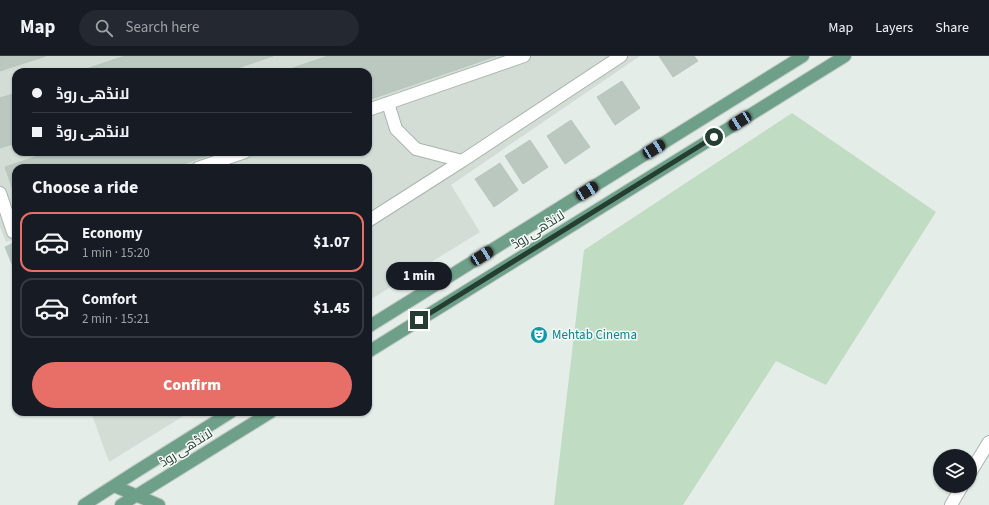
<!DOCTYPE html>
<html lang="en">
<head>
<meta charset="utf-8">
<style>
  :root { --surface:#171b24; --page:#242831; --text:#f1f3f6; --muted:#9ea1a6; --line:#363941; --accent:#e86f68 }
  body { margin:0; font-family:"Source Sans 3",Cairo,sans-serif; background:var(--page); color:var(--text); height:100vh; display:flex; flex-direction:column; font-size:15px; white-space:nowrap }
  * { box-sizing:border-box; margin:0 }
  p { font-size:13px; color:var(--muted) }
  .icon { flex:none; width:22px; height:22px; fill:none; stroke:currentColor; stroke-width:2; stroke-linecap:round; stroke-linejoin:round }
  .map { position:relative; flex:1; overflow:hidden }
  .details { position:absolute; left:12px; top:108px; width:360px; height:252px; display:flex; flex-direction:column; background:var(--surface); border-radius:12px; box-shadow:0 1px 3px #0004 }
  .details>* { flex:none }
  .hud { position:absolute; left:12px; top:12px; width:360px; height:88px; border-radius:12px; box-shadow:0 1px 3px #0004; display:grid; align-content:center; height:88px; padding:0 20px; background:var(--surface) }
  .tools { position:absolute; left:933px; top:393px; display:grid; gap:8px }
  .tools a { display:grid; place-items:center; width:44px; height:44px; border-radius:50%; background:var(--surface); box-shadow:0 1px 3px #0004; font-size:20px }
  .end { position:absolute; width:18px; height:18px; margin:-9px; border:5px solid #253e32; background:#fff; box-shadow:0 0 0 2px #fff }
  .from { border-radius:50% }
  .bubble { position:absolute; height:28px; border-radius:14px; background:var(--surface); box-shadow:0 1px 3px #0004; font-size:13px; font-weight:800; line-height:28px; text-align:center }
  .car { position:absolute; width:12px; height:24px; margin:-12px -6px; border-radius:5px; box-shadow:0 0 3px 1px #0007; background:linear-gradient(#222 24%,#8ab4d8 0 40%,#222 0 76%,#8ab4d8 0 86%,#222 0) }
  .hud b { display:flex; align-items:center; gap:14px; height:38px; font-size:15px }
  .hud b+b { border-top:1px solid var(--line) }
  .hud i { width:10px; height:10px; background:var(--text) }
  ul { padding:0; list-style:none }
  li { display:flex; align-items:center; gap:12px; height:60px; margin:0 8px 6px; padding:0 12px; border:2px solid var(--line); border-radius:12px }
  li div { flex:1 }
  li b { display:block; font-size:15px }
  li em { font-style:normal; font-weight:800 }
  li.selected { border-color:var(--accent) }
  li>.icon { width:36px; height:36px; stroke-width:1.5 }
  h2 { padding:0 20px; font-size:18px; line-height:48px }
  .action { display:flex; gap:8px; margin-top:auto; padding:8px 20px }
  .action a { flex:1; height:46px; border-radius:24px; background:var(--accent); color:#fff; font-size:16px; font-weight:800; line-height:46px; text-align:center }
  header { display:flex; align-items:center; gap:24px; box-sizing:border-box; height:56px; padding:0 20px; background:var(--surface); border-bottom:1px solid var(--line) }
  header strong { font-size:19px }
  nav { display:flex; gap:22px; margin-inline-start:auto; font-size:14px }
  .search { width:280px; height:36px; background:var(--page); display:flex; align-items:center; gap:10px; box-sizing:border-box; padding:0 14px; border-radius:22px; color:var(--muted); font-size:15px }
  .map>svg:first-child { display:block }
  .built { fill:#d3ddd6; fill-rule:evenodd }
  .green { fill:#c0dcc2 }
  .building { fill:#bac8c0; stroke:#b8c6bd }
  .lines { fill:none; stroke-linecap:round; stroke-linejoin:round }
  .minor-casing { stroke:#a8b5ae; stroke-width:14 }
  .major-casing { stroke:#c2c9c6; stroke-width:14 }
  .minor { stroke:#fff; stroke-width:12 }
  .major { stroke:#6d9f89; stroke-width:12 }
  .route { stroke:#253e32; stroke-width:5 }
  .labels { text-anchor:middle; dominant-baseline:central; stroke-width:3; stroke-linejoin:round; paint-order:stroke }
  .street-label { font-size:13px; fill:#253e32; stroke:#f5faf7 }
  .culture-label { font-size:13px; fill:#0d838f; stroke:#f5faf7; text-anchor:start }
</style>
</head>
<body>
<header>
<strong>Map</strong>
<div class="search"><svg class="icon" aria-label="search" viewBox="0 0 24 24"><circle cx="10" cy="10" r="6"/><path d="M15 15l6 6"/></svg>Search here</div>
<nav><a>Map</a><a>Layers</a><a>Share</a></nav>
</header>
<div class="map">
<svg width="989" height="449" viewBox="0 0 989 449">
  <rect width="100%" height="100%" fill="#e5ede8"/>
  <path class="built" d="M0,0H640L451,129L480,176L368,245V112H16V182L6,186L0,171ZM16,16H368V96H16Z
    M91,356H190L109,406Z"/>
  <path class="green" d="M792,57L936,156L826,329L776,305L683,449H554L584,194Z"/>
  <path class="building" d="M0,0H46L0,15Z
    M125,0H273L226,16H77Z
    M328,0H496L368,44V16H281Z
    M659,0H694L698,5L673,21Z
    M622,25L640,52L615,69L597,41Z
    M16,37V87L0,92V42Z
    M571,64L590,91L565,108L547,80Z
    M530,84L548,111L523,128L505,100Z
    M50,96H218L172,112H16V143L5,111Z
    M500,107L518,134L494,151L475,123Z
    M16,186V218L5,191Z"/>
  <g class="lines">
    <g class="minor-casing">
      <path id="minor" d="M388,47L396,73L416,93L462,105L621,0
        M368,54L524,0
        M198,112L245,96
        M0,137L13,176L16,175
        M368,165L462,105
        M970,417L989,386
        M951,449L962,430"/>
    </g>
    <g class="major-casing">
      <path id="major" d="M368,271L803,0
        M368,296L845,0
        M114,430L159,449
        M84,449L137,415L231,356
        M121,449L271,356"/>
    </g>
    <use href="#minor" class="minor"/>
    <use href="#major" class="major"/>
  </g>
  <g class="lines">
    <path class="route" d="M419,264L714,81"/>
  </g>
  <defs>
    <g id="theatre-disc" transform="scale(0.9)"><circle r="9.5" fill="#0f9aa8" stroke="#f5faf7"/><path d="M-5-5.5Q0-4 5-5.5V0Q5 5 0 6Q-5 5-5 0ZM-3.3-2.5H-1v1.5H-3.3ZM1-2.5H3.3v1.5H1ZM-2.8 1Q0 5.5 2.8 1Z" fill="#fff"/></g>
  </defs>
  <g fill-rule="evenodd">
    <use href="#theatre-disc" x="539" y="279"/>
  </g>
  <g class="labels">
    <g class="street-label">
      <text transform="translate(538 174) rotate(-32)">لانڈھی روڈ</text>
      <text transform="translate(186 392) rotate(-32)">لانڈھی روڈ</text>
    </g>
    <g class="culture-label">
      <text x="552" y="279">Mehtab Cinema</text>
    </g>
  </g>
</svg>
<div class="tools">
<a><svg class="icon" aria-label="layers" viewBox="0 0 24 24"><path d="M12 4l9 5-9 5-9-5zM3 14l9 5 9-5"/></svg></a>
</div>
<i class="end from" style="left:714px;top:81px"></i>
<i class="end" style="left:419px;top:264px"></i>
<div class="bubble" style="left:386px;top:206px;width:66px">1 min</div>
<i class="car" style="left:740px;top:65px;rotate:238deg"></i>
<i class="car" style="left:654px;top:93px;rotate:58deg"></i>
<i class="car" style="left:587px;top:135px;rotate:58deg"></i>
<i class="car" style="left:482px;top:200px;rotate:58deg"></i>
<div class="hud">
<b><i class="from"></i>لانڈھی روڈ</b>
<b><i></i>لانڈھی روڈ</b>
</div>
<section class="details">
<h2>Choose a ride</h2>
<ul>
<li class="selected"><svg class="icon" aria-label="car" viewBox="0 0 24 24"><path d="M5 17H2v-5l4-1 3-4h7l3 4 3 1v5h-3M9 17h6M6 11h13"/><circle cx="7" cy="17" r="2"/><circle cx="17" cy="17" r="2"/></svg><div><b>Economy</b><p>1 min · 15:20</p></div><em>$1.07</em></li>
<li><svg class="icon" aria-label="car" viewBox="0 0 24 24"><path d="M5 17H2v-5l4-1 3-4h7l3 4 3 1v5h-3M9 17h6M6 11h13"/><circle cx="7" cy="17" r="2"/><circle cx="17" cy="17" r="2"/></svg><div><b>Comfort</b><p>2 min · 15:21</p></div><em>$1.45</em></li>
</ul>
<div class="action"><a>Confirm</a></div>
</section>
</div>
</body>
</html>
